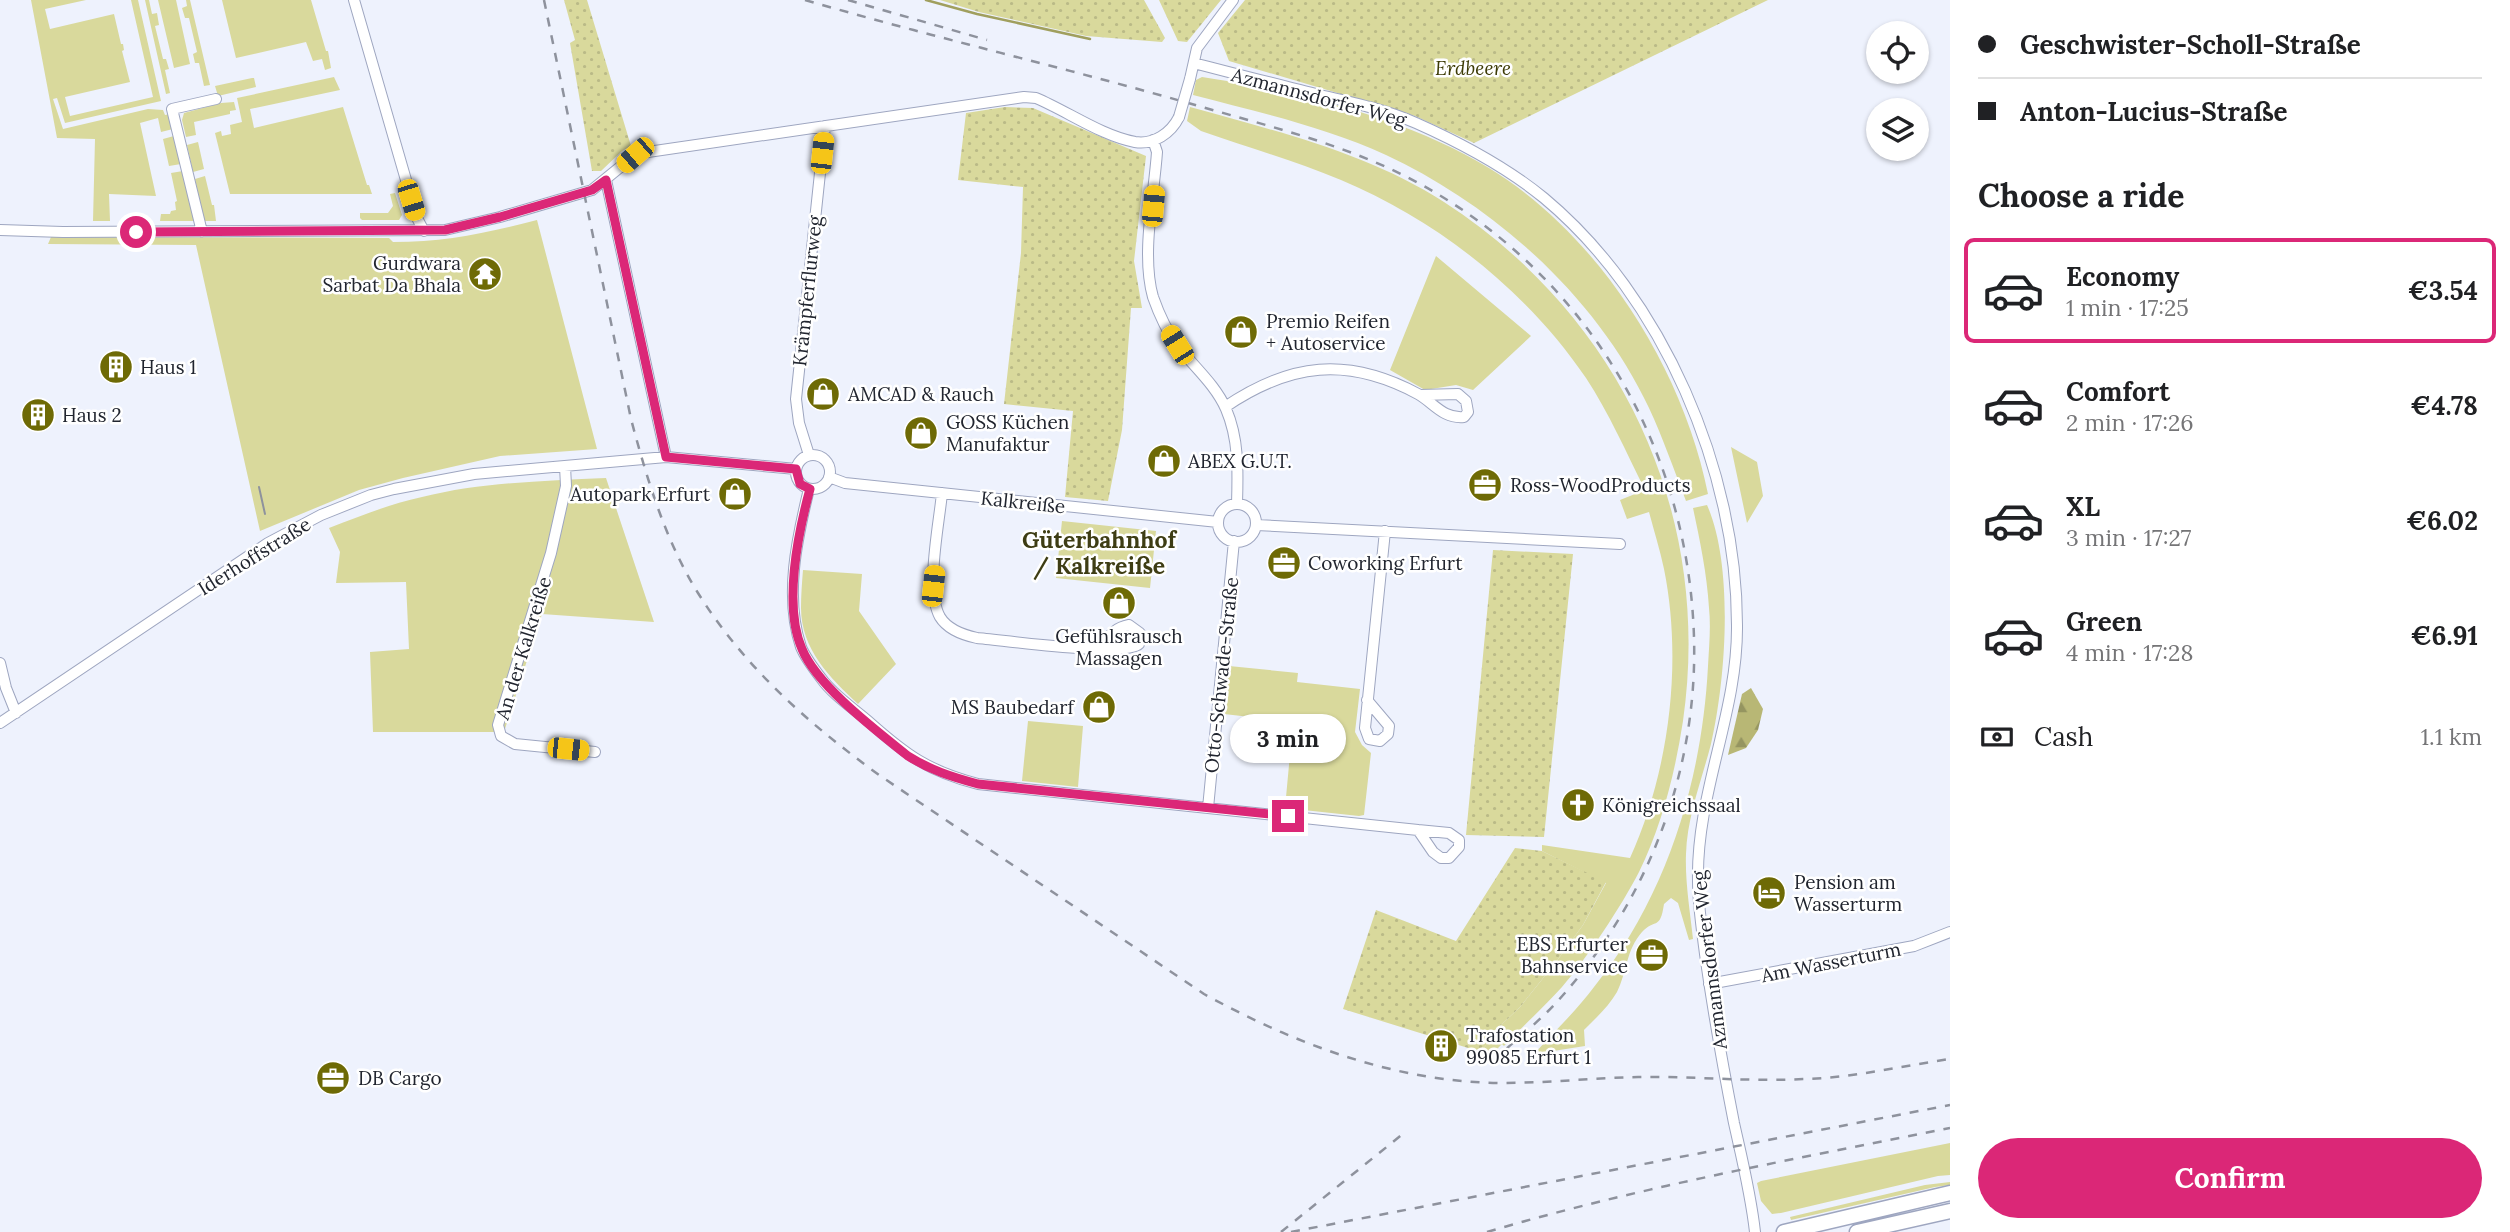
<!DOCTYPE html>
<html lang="en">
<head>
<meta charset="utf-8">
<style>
  :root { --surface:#fff; --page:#f2f2f2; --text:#202124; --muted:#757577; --line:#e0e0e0; --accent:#db2777 }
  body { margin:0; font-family:Lora,serif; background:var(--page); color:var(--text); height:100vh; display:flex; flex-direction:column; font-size:26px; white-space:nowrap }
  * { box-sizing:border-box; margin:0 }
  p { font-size:23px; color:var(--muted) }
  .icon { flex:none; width:38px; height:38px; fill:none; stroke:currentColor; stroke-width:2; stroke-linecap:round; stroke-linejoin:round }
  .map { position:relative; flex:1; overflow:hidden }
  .panel { display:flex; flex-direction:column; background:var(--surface); width:560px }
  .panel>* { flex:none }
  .hud { display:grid; align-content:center; height:154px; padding:0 28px; background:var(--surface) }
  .fabs { position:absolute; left:1866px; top:21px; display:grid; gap:14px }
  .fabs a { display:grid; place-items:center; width:63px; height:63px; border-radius:50%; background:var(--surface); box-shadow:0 2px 5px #0004; font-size:35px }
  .end { position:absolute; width:32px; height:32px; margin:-16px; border:9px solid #db2777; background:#fff; box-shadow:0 0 0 4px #fff }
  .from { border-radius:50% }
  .bubble { position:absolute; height:49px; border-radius:24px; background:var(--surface); box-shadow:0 2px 5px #0004; font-size:23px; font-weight:800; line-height:49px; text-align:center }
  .car { position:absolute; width:21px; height:42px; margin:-21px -10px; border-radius:9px; box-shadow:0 0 5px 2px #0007; background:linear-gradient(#f5c518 24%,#345 0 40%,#f5c518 0 76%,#345 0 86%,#f5c518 0) }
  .hud b { display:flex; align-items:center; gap:24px; height:66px; font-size:26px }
  .hud b+b { border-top:2px solid var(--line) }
  .hud i { width:18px; height:18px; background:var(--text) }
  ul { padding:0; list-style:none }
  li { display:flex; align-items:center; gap:21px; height:105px; margin:0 14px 10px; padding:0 14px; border:4px solid transparent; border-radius:10px }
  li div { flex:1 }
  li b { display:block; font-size:26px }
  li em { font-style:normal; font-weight:800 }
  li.active { border-color:var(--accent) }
  li>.icon { width:63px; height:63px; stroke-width:1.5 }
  h2 { padding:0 28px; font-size:32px; line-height:84px }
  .pay { display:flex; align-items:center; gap:18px; height:77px; padding:0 28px; font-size:26px }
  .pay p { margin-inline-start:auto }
  .action { display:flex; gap:14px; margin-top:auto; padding:14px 28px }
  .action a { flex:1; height:80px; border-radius:42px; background:var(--accent); color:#fff; font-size:28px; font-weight:800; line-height:80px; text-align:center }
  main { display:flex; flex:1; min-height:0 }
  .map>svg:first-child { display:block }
  .grass { fill:#d9d99c }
  .forest { fill:url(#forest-firs) }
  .park { fill:url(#park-dots) }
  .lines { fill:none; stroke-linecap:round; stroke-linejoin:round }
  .stream { stroke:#a09f5e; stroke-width:2.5 }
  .minor-casing { stroke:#9ea6c0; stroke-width:12 }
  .secondary-casing { stroke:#9ea6c0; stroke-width:17 }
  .minor { stroke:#fff; stroke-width:10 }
  .secondary { stroke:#fff; stroke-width:14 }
  .tram { stroke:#8e929d; stroke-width:2 }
  .rail { stroke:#8e929d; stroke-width:2.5; stroke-dasharray:9 9; stroke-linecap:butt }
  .minor-bridge-casing { stroke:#9ea6c0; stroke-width:12; stroke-linecap:butt }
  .minor-bridge { stroke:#fff; stroke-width:10 }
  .route { stroke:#db2777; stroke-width:9 }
  .labels { text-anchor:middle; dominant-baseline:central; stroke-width:5; stroke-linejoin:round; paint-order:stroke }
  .park-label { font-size:19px; font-style:italic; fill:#3c3a04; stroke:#fff }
  .street-label { font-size:19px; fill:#21252f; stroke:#fff }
  .poi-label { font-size:19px; fill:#21252f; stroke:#fff; text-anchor:start }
  .quarter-label { font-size:23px; font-weight:bold; fill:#3e3d14; stroke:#fff }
</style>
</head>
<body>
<main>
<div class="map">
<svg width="1950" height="1232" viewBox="0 0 1950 1232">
  <defs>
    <pattern id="forest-firs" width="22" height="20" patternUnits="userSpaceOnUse" patternTransform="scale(1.75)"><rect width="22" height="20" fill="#b8b775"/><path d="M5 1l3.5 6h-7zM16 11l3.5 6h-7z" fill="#959560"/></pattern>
    <pattern id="park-dots" width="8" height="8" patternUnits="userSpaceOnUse" patternTransform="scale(1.75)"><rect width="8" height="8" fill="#d9d99c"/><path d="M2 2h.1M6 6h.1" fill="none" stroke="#baba87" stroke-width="1.8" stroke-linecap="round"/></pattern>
  </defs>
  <rect width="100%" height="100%" fill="#eef2fd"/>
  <path class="grass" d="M31,0H86L45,9L50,29L114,14L121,44H123L124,50L122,51L130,82L65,97L70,116L153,97L131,0H138L161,101L65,123L57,98L53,99L63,129L148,109L163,110L165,115L170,114L173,129L161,132L158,118L140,123L156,196L109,194L110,221H93L95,139L57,138Z
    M145,0H149L152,14L157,13L159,25L155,26L163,59H166L169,69L165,70L170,93L166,94Z
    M158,0H176L190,64L174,68Z
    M186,0H190L210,85L204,86L199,63H195L193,54L197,52L189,18H185L182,8L187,6Z
    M222,0H311L326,51H328L331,68L325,70L322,59L313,61L306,42L236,58Z
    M334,77L340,90L250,109L254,128L343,107L367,185H369L372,194H230L215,133L221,131L222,136L231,134L230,125L242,122L237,98Z
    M1202,77C1296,91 1407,118 1489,168C1599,235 1683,368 1708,494L1686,501C1674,470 1663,438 1649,408C1597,297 1495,206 1386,155C1325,127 1258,112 1193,95L1196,80Z
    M252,78H254L256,87L218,96L215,86Z
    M234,102L236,110L230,111V114L194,122L196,135L186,137L182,120L184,113L221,103Z
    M1190,107C1276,131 1368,153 1444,202C1620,316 1713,512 1683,721C1675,773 1662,825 1639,872C1621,907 1587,958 1562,987C1544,1007 1523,1026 1504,1046L1502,1044L1493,1053L1481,1052L1500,1026L1520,1007L1556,962L1583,925L1606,883L1542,851V845L1630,858C1669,772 1683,663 1664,569C1660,550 1654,531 1649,512L1627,519L1620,500L1645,490C1626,452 1609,413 1586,378C1527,291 1437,220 1341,180C1295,161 1247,147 1201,131L1187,121Z
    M174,136L181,164L169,166L163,139Z
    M198,142L204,169L193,172L187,145Z
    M183,171L194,221H160L161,214H170L171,211L176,210L175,202L177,201L171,173Z
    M205,176L212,205H214L216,221H204L195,179Z
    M395,193L402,215L399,220H362L360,218V213H388L393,206L390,194Z
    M537,220L597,449L500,456L403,478L359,490L260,531L196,245L48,244L51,237L389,238L393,242C445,242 486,233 537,220Z
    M1436,256L1531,336L1473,390L1456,385L1425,390L1390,370Z
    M1731,447L1757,462L1763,496L1747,523Z
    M606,478L654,622L542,614L504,732H373L370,652L409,649L406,582L336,583L340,552L329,528C360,516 390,504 422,497C482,482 545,481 606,478Z
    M1707,505C1734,566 1726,679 1711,744C1702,779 1687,817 1686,854C1685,882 1690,911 1693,939L1689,940L1678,903L1671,898L1664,904C1660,931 1655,918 1642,932C1626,950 1627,972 1617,992C1609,1006 1596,1018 1584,1030L1585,1046L1534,1054C1554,1032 1576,1011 1594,987C1667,896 1702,781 1708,666C1709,647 1711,627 1709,608C1707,574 1700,541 1693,508Z
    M1062,521L1156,531L1150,588L1056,578Z
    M803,570L862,574L859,611L896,664L858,704C830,678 801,649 801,608C801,595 802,582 803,570Z
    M1229,666L1298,673L1297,682L1360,689L1355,732L1362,745L1371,753L1364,815L1359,816L1285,808L1293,722L1224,714Z
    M1028,721L1083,726L1078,787L1022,781Z
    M1950,1143V1175L1938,1176L1781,1213L1772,1214L1761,1201L1757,1183L1761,1181Z
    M1950,1182V1185L1935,1187L1791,1220L1790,1217L1925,1185Z"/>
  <path class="forest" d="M1751,688L1763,709L1758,730L1746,748L1728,755L1742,694Z"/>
  <path class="park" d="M564,0H587L631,146L622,151L601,171H592L570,43L575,40Z
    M940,0H1144L1165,38L1162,42L1086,36L979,12Z
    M1159,0H1221L1187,42L1178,41Z
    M1245,0H1768L1474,143L1415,116L1229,61L1218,33Z
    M1005,107L1033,108L1146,156L1134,261L1142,308H1131L1122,430L1108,501L1065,497L1073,411L1004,404L1021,253L1023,187L958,180L966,113Z
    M1493,550L1573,554L1544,837L1466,835Z
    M1515,848L1542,851L1606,882L1583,925L1556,962L1520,1007L1500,1026L1481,1052L1343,1009L1376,910L1456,941Z"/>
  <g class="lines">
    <path class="stream" d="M926,0L977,14L1090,39"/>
    <g class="minor-casing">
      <path id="minor" d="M354,0L417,218L424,231
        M1194,63C1235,74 1276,84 1316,94C1350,102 1384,109 1416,123C1461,143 1505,166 1544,198C1663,297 1737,471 1737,625C1738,713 1696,793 1698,881C1698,905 1702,930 1705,954C1713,1011 1723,1067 1734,1123C1742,1159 1751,1195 1755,1232
        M1190,79L1197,48L1233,0
        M1153,140L1157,152C1154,196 1141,255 1153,297C1159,314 1166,330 1177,345C1193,366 1215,384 1226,409C1239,439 1238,471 1237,504
        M606,180L666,457
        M0,230L63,232L445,230L500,217L592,190L635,155L648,152L1024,97L1036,98C1067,111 1102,136 1135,142C1154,145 1171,133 1179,117
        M202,232L172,109L216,99
        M1225,407C1290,363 1347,356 1418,394C1434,403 1443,419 1464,417L1468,412L1466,401L1458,394L1420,395
        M796 472a17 17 0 1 1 34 0a17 17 0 1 1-34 0Z
        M809,455L799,423L796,399L825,126
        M565,466L566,486L551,553L498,725L501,736L515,744L595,752
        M829,477L845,483L1218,522
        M809,489C797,538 784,597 801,647C805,657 814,669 821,678C833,695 853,708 868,721C906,755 928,771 978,784L1418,830L1433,852L1441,858H1449L1459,847V840L1449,833L1418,830
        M942,493C939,525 925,590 940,617C948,630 963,635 977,638C1003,640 1125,658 1139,644L1140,633L1129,625C1113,628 1108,638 1097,650
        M1218 523a19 19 0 1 1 38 0a19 19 0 1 1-38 0Z
        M1256,525L1620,544
        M0,663L6,688L16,713
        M1367,700L1389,726L1388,734L1380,741L1369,739L1365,728L1385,531
        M0,723L268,543L321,515L371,495L394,489L474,474L666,457L796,469
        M1208,808L1234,541
        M1709,984L1914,946L1950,932"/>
    </g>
    <g class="secondary-casing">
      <path id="secondary" d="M1784,1232L1950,1193
        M1857,1232L1950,1211"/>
    </g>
    <use href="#minor" class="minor"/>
    <use href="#secondary" class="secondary"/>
    <path class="tram" d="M259,487L265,514"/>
    <path class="rail" d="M544,0L631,419C647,479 665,540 698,593C745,668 809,724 879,775L1204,994C1295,1044 1395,1082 1501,1083C1547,1083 1593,1078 1638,1077C1693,1076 1748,1082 1803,1079C1853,1078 1901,1066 1950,1059
      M805,0C939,39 1075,70 1209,109C1276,128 1344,145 1407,177C1582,267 1688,442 1694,637C1698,772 1647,904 1555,1004C1540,1020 1523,1034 1506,1049
      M848,0L987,40
      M1281,1232L1404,1133
      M1291,1232L1950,1105
      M1487,1232C1639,1187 1795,1159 1950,1128"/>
    <g class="minor-bridge-casing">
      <path id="minor-bridge" d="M1179,117L1190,79"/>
    </g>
    <use href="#minor-bridge" class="minor-bridge"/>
  </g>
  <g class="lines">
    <path class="route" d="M136,232L445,230L500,217L592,190L606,180L666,457L796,469L800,484L810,489C798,533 783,606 802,649C817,686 877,731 908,756C930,770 952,777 978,784L1288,816"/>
  </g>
  <defs>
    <g id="temple-disc" transform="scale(1.75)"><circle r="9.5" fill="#6e6a05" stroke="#fff"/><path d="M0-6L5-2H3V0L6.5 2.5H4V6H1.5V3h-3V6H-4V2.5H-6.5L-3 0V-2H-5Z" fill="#fff"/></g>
    <g id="shop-disc" transform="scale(1.75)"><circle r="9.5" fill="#6e6a05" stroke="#fff"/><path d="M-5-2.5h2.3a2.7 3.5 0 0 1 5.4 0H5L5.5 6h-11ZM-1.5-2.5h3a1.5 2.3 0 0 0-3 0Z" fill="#fff"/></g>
    <g id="building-disc" transform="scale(1.75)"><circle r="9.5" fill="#6e6a05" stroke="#fff"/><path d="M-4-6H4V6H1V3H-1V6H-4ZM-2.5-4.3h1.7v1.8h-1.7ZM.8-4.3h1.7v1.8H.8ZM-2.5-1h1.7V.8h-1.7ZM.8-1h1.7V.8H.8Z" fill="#fff"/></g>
    <g id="office-disc" transform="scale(1.75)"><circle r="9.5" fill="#6e6a05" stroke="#fff"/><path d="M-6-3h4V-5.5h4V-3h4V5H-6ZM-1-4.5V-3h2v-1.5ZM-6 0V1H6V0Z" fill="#fff"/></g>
    <g id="church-disc" transform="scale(1.75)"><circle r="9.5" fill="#6e6a05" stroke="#fff"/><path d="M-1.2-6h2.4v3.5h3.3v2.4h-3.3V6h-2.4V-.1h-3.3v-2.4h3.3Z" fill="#fff"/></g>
    <g id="hotel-disc" transform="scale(1.75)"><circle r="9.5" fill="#6e6a05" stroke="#fff"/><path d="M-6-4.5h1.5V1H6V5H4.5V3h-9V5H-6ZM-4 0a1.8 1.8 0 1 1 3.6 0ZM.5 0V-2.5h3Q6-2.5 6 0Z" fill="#fff"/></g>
  </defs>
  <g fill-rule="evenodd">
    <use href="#temple-disc" x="485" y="274"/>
    <use href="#shop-disc" x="1241" y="332"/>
    <use href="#building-disc" x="116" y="367"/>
    <use href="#shop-disc" x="823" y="394"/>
    <use href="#building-disc" x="38" y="415"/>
    <use href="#shop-disc" x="921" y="433"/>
    <use href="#shop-disc" x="1164" y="461"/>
    <use href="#office-disc" x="1485" y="485"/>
    <use href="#shop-disc" x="735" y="494"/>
    <use href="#office-disc" x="1284" y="563"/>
    <use href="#shop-disc" x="1119" y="603"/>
    <use href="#shop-disc" x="1099" y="707"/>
    <use href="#church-disc" x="1578" y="805"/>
    <use href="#hotel-disc" x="1769" y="893"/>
    <use href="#office-disc" x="1652" y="955"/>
    <use href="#building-disc" x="1441" y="1046"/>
    <use href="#office-disc" x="333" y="1078"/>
  </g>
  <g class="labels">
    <g class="park-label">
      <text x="1473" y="68">Erdbeere</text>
    </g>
    <g class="street-label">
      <text transform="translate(1319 97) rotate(15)">Azmannsdorfer Weg</text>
      <text transform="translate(807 291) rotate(-84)">Krämpferflurweg</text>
      <text transform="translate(1023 502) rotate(6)">Kalkreiße</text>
      <text transform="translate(254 556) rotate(-32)">Iderhoffstraße</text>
      <text transform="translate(523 648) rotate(-73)">An der Kalkreiße</text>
      <text transform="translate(1221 675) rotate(-84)">Otto-Schwade-Straße</text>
      <text transform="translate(1709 960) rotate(-97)">Azmannsdorfer Weg</text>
      <text transform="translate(1831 962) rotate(-11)">Am Wasserturm</text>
    </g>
    <g class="poi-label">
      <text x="461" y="263" text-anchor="end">Gurdwara<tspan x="461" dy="22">Sarbat Da Bhala</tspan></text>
      <text x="1266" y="321">Premio Reifen<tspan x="1266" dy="22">+ Autoservice</tspan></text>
      <text x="140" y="367">Haus 1</text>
      <text x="848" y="394">AMCAD &amp; Rauch</text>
      <text x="62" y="415">Haus 2</text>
      <text x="946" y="422">GOSS Küchen<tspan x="946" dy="22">Manufaktur</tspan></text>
      <text x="1188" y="461">ABEX G.U.T.</text>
      <text x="1510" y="485">Ross-WoodProducts</text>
      <text x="710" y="494" text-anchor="end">Autopark Erfurt</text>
      <text x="1308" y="563">Coworking Erfurt</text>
      <text x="1119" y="636" text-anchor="middle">Gefühlsrausch<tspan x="1119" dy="22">Massagen</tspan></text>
      <text x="1074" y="707" text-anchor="end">MS Baubedarf</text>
      <text x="1602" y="805">Königreichssaal</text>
      <text x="1794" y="882">Pension am<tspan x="1794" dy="22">Wasserturm</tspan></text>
      <text x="1628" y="944" text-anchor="end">EBS Erfurter<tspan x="1628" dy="22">Bahnservice</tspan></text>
      <text x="1466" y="1035">Trafostation<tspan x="1466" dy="22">99085 Erfurt 1</tspan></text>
      <text x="358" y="1078">DB Cargo</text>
    </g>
    <g class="quarter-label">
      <text x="1099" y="539">Güterbahnhof<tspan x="1099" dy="26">/ Kalkreiße</tspan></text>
    </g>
  </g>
</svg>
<div class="fabs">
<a><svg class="icon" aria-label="locate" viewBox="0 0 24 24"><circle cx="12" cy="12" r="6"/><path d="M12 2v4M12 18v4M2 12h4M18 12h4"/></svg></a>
<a><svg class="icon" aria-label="layers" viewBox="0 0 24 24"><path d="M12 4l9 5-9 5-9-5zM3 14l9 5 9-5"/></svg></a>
</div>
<i class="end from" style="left:136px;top:232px"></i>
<i class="end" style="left:1288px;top:816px"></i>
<div class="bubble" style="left:1230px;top:714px;width:116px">3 min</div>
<i class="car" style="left:822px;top:153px;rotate:6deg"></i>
<i class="car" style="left:635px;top:155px;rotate:229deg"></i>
<i class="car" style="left:411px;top:200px;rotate:163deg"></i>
<i class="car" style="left:1153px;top:206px;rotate:5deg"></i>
<i class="car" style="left:1177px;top:345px;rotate:328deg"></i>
<i class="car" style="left:933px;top:586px;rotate:6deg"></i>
<i class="car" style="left:568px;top:749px;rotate:96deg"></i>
</div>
<section class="panel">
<div class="hud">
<b><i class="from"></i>Geschwister-Scholl-Straße</b>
<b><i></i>Anton-Lucius-Straße</b>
</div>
<h2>Choose a ride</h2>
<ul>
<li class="active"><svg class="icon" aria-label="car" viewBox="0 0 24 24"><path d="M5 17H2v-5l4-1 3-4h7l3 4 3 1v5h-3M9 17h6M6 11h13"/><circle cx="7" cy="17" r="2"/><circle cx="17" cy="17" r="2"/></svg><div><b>Economy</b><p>1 min · 17:25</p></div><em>€3.54</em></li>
<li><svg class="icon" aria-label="car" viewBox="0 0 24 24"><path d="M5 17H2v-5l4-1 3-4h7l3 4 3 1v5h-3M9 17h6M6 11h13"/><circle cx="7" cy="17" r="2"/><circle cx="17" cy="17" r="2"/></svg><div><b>Comfort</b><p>2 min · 17:26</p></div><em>€4.78</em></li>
<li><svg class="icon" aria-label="car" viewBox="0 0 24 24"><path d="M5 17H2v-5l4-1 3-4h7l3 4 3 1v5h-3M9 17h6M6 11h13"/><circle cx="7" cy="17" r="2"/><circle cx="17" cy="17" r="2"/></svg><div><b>XL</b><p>3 min · 17:27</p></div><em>€6.02</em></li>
<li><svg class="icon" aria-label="car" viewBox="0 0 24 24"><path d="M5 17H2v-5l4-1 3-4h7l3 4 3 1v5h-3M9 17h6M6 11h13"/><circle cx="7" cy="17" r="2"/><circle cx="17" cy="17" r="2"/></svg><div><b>Green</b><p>4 min · 17:28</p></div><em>€6.91</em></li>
</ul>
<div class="pay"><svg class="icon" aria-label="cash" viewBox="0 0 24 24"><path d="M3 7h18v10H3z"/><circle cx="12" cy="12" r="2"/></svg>Cash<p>1.1 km</p></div>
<div class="action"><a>Confirm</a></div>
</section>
</main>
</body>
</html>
